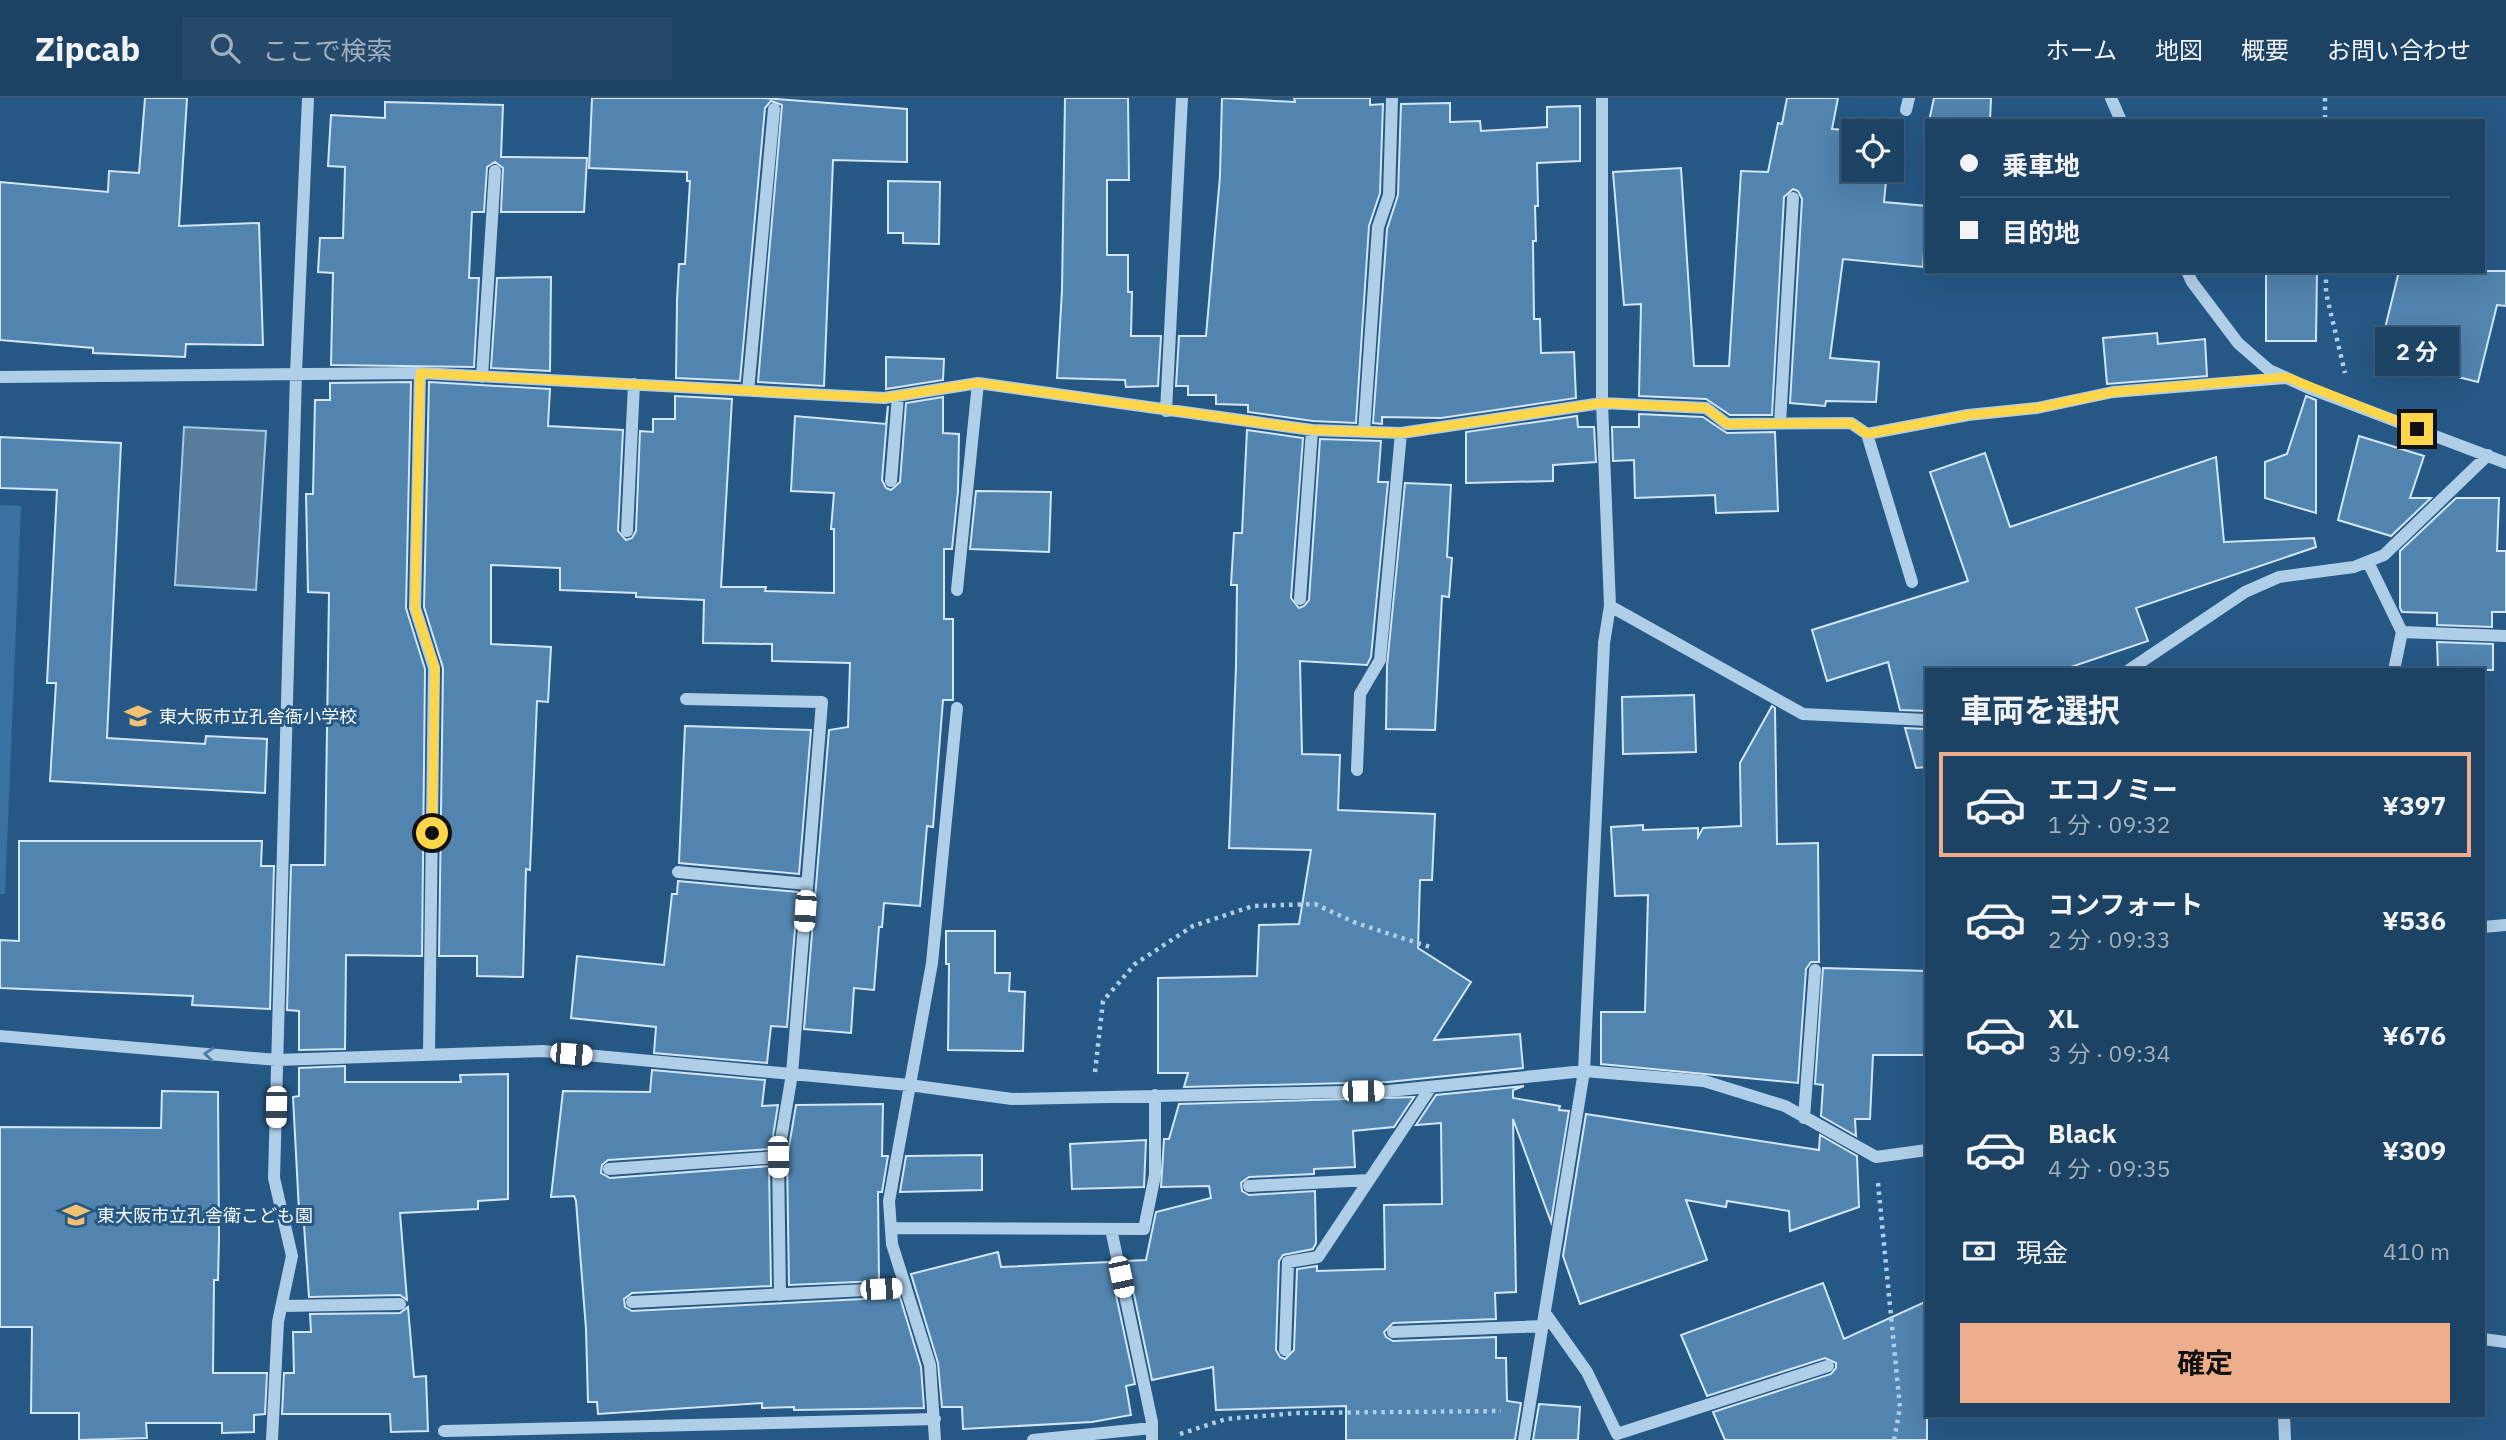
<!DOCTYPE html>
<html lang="ja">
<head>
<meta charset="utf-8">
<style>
  :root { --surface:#1c4264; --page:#25496a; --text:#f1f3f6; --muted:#a0b0bf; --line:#3a5b78; --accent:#eead8d }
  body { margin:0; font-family:"IBM Plex Sans","Noto Sans JP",sans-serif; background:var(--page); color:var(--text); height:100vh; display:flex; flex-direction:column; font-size:26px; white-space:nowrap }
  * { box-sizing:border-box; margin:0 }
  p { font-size:23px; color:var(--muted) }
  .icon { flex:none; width:38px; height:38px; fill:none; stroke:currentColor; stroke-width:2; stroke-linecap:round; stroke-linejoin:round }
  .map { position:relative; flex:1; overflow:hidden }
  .details { position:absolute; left:1925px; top:570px; width:560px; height:749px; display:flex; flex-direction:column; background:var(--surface); border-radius:0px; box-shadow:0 7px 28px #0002,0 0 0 2px var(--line) }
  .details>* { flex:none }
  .guide { position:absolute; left:1925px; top:21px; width:560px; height:154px; border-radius:0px; box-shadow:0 7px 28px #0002,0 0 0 2px var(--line); display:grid; align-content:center; height:154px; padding:0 35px; background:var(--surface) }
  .tools { position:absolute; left:1841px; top:21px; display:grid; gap:14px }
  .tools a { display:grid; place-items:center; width:63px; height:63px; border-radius:0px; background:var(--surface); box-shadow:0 7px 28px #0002,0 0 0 2px var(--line); font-size:35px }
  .end { position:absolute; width:32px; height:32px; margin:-16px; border:9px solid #ffd54a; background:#111; box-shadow:0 0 0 4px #111 }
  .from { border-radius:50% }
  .bubble { position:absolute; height:49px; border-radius:0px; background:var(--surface); box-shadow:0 7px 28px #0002,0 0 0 2px var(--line); font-size:23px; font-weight:700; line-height:49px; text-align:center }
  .car { position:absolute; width:21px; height:42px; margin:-21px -10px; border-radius:9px; box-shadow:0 0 5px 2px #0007; background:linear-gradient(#fff 24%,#345 0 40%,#fff 0 76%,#345 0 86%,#fff 0) }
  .guide b { display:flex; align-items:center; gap:24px; height:66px; font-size:26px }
  .guide b+b { border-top:2px solid var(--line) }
  .guide i { width:18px; height:18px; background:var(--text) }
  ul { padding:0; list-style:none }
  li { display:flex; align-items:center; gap:21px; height:105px; margin:0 14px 10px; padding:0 21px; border:4px solid transparent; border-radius:0px }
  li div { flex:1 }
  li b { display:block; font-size:26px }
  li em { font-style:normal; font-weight:700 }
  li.on { border-color:var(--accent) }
  li>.icon { width:63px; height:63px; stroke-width:1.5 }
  h2 { padding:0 35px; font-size:32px; line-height:84px }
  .pay { display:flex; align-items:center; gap:18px; height:77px; padding:0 35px; font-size:26px }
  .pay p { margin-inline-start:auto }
  .primary-button { display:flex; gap:14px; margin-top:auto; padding:14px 35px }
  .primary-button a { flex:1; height:80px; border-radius:0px; background:var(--accent); color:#111; font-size:28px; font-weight:700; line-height:80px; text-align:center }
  header { display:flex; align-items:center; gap:42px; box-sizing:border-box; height:98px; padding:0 35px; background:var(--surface); border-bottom:2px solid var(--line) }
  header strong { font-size:33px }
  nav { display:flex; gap:38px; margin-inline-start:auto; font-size:24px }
  .search { width:490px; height:63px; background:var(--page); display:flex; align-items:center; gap:18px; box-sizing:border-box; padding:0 24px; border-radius:0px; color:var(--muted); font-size:26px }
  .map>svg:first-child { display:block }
  .green { fill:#3972a1 }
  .water { fill:#587c9b; stroke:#a3cae9; stroke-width:2 }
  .building { fill:#5184ae; stroke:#d2e6f6; stroke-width:2 }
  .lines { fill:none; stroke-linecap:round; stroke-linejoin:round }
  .path { stroke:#afcee8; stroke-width:4.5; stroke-dasharray:3.5 5; stroke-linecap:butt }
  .minor { stroke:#afcee8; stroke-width:12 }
  .oneway { stroke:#4e7ba3 }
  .route { stroke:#ffd54a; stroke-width:9 }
  .labels { text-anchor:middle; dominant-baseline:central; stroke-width:6; stroke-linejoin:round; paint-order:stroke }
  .poi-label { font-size:18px; fill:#fff; stroke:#255885; text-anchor:start }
</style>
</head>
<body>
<header>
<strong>Zipcab</strong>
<div class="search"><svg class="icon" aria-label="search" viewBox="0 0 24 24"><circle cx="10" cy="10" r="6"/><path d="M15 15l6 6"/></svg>ここで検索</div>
<nav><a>ホーム</a><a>地図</a><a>概要</a><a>お問い合わせ</a></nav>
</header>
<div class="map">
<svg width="2506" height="1342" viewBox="0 0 2506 1342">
  <rect width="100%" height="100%" fill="#255885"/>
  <path class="green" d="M0,407L21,408L5,796H0Z"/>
  <path class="water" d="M184,329L266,333L256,492L175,487Z"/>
  <path class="building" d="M145,0H187L179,128L259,125L263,247L186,246L185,259L93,255V250L0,242V84L108,94L109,73L139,75Z
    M592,0H763L907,11V64L833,62L824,288L758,284L782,7L771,3L765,10L740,283L676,280L677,202L679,166H685L690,83H687V74L589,70Z
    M1065,0H1128L1129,82H1107V157H1128V194H1132L1131,238H1161L1158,288L1126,289L1125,282L1057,280L1062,192Z
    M1222,0L1295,4L1294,0H1370V7L1383,6L1380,95L1369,128L1356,325L1313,323L1248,314V307L1216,306V297H1188V288H1176L1179,238H1206L1220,78Z
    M1787,0H1838L1832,31L1866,33H1853V72H1887L1884,104L1927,108L1923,169L1843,161L1830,260L1879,264L1876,304L1826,303L1825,308L1790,305L1802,101L1798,93L1793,91L1784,99L1772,317H1730L1706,301L1639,298L1641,206L1624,207L1613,74L1681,70L1694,268H1729L1741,73L1768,74L1778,25L1782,26Z
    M1934,0H1991L1990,23H1929Z
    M385,4L503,7L501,59L587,60L584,114H501L503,70L495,64L487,69L484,114H472L469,180H479L474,269L331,267L333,175L318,174L320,140H343L345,69L328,68L331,17L385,20Z
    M1450,5V24L1480,23L1481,33L1547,29V9L1580,8V63L1537,65L1538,108H1535L1536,143H1533L1534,221H1540L1541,255L1574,254L1576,300L1441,320L1382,319V326L1373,325L1387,131L1398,97L1401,6Z
    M888,83L940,84L939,146L903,145V135H888Z
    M2266,173H2317L2316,243H2266Z
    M2399,173H2506V208L2497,207L2478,284L2378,259Z
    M551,179L550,273L491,270L497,180Z
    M2157,235L2158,246L2205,241L2207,278L2107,286L2103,240Z
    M886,259L944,261L943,282L886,291Z
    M411,284L406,510L425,571L422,858L346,857L345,951L299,952V913L287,912L291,767H325L329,495L308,494L306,396H313L315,302H330V285Z
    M429,284L550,291L548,328L623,332L618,433L626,442L632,440L636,433L640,333L653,334V321H675V298L732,301L721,489H766L765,493L834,495V431H831L834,395L791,393L795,318L886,326L888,308L882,382L886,390L891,392L900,384L906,305L943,299V335L959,336L958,393L952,451H944V521H953V602H943L933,729L927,728L920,808L884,805L882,829H879L874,892L854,890L851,935L804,931L829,632L848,629L850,565L772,563V546L703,545L704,502L636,499V495L560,492V470L491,467V546L551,549L548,604L537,603L530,772L526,771L523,879L477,878V858H439L443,570L424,509Z
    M2306,298L2316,302V415L2265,400V364L2287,356Z
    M1639,316L1703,319L1727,335L1775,334L1778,413L1716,415L1715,397L1635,400L1634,362L1613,363L1612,329H1639Z
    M1577,318L1578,329H1594L1596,364L1553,367V383L1466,385V334Z
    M1247,332L1303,340L1291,500L1299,510L1304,508L1309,502L1320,341L1381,343L1378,384H1388L1371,559L1367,567L1300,563L1302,656L1340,657L1338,712L1435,716L1432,782H1420L1418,850L1471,884L1434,942L1520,936L1523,970L1388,984L1184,989L1188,975H1158V880L1257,878L1259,827L1299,826L1311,752L1229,750L1236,568L1237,487H1231L1234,435H1242Z
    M2359,338L2424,358L2410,400H2431L2391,438L2338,422Z
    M0,339L121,345L107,640L205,646L206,638L267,641L265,695L50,683L56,585H47L57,392L0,390Z
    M1985,355L2010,429L2216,359L2224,444L2314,440L2316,449L2136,510L2148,543L2062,572H1927V613L1900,612L1888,564L1827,583L1812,532L1968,483L1930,374Z
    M1405,385L1451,387L1447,459L1452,460L1449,499L1442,498L1435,632L1386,631L1387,568Z
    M976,393L1051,394L1049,454L970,451Z
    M2456,400H2499L2497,453H2506V514H2492V529L2437,527V515L2402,514L2400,510V453Z
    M2437,544L2493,546V572H2438Z
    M1694,597L1696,654L1623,656L1622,599Z
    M1772,608L1775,610L1777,746L1818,745L1819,864H1811L1806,871L1798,985L1601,966V914H1645L1648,797L1615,798L1611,729L1643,727V732L1698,730V739L1703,730L1741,728L1740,665Z
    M685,628L811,632L799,776L679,765Z
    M1905,630L1927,631V669L1916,670Z
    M19,743H262L261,768H274L270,911L192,907L193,898L0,890V842L19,843Z
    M678,783L798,794L787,929L771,928L767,965L654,955L656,929L571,920L577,858L664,867L672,796H677Z
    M946,833H995V875H1010L1009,893L1025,894L1023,953L948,952L949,866H946Z
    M1823,870L1927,873V957H1873L1870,1021H1855L1856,1038L1821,1018L1823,987L1815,986Z
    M345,968V984H461L460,977L508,976V1101L478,1103V1111L400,1115L407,1202L400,1197L309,1199L303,1113H299L293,999L299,998V970Z
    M652,972L765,982L762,1008L778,1007L771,1051L608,1062L602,1067L601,1075L610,1080L769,1068L771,1188L632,1195L624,1201L625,1209L632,1213L900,1199L921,1269L924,1310L794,1312V1309L762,1310V1305L598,1316L597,1304H588L586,1231L576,1103L574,1098L551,1099L563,993L650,994Z
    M1524,988L1513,992V1000L1560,1008L1559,1012L1569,1013L1551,1124L1513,1021L1516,1194L1495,1195L1496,1221L1393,1225L1384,1234L1386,1239L1393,1243L1496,1239V1260H1506L1507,1303L1521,1305L1515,1342H1346V1308L1216,1312L1213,1269L1152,1282L1127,1163L1146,1162L1156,1114L1211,1100L1209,1088L1161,1089L1164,1041H1169L1179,1006L1414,999L1394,1029L1353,1033L1355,1069L1314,1071V1076L1249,1079L1241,1085L1242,1093L1249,1097L1315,1093L1316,1145L1313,1151L1283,1157L1279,1163L1276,1252L1280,1259L1285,1261L1294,1252L1297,1171L1317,1168V1173L1385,1171L1384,1107L1442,1106L1441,1025L1416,1027L1436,997Z
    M162,993L218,994L219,1140L218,1182H214L213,1275H267L265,1316L254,1317V1334L222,1335V1325H146L147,1340L79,1342V1315H31L32,1229H0V1029L161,1030Z
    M883,1006L882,1058H888L882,1094H878L879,1183L789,1187L787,1060L796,1007Z
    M1586,1016L1819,1052L1820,1037L1857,1058L1859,1109L1790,1133L1789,1113L1727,1103L1726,1109L1686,1102L1707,1162L1580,1206L1563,1158Z
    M1146,1042L1144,1089L1072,1091L1070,1046Z
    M982,1057V1092L900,1094L906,1058Z
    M998,1154L1001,1169L1109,1164L1135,1286L1126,1288L1131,1317L1092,1324L963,1331L962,1309H942L938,1265L911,1176Z
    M1823,1185L1844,1241L1927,1203V1342H1725L1713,1314L1831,1276L1836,1270V1265L1825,1260L1707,1298L1681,1237Z
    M408,1209L414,1279L426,1278L428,1333L391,1334L390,1316H282L284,1275H294L293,1234H311L310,1216L400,1215Z
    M1539,1306L1580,1309L1578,1342H1533Z"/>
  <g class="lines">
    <path class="path" d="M2325,0V23
      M2326,173V195L2345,275
      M1095,974L1103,903L1135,866L1193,828L1253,808L1315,806L1356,825L1433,850
      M1878,1085L1900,1310L1894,1342
      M1180,1336L1226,1321L1297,1315L1501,1313"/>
    <path class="minor" d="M2111,0L2121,23
      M1906,12L1909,0
      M2187,173L2192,184L2238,245L2269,272L2311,291L2506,365
      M420,275L415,510L434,570L429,955
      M0,279L420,275L884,300L978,285L1312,332L1401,335L1602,305L1706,310L1727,326L1851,325L1867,336L1912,484
      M482,279L495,73
      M748,293L774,11
      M1166,313L1182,0
      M1780,325L1793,100
      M1364,334L1378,129L1389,97L1392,0
      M1867,336L1968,317L2037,310L2113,294L2285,280
      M891,383L898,298
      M627,433L634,286
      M2368,464L2402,534
      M957,492L978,285
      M1300,501L1312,332
      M1610,508L1803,616L1927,622
      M2129,572L2245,494L2279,479L2354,469L2384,457L2488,357
      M2394,572L2402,534L2506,538
      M1357,672L1360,596L1380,562L1401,335
      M678,774L807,786
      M2483,829L2506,827
      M0,938L277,962L543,953L909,987L1012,1001L1389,993L1584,973L1704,983L1785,1008L1876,1059L1927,1052
      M1804,1020L1815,872
      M778,1059L780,1197
      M609,1071L778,1059L792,976L822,604L686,601
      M1249,1088L1369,1082
      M891,1130L1144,1131L1155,1077V997
      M1111,1131L1152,1324V1342
      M632,1204L906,1190
      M282,1208L400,1206
      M1545,1215L1587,1274L1617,1336L1828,1268
      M1393,1234L1543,1228
      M2483,1241L2506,1244
      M1285,1252L1288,1164L1318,1159L1431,989
      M2284,1318L2285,1342
      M444,1333L935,1321
      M272,1342L278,1224L292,1158L274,1080L296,275L308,0
      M935,1342L930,1267L892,1146L889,1103L932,865L957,610
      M1033,1342L1152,1330
      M1524,1342L1584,973L1604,545L1610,508L1602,305V0"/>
  </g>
  <defs><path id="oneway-chevron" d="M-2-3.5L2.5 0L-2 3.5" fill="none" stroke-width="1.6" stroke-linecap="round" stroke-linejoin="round" transform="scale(1.75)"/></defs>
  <use class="oneway" href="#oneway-chevron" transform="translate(209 956) rotate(-175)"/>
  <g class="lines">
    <path class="route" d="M432,735L435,570L415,510L420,275L884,300L978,285L1312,332L1401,335L1602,305L1706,310L1727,326L1851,325L1867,336L1968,317L2037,310L2113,294L2286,279L2417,331"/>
  </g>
  <defs>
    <g id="school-bare" transform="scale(2.1)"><path d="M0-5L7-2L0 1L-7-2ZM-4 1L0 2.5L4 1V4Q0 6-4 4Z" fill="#f2c173" stroke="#255885" stroke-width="2.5" paint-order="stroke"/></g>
  </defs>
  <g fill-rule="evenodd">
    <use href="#school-bare" x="138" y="618"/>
    <use href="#school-bare" x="76" y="1117"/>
  </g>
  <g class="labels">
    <g class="poi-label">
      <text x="159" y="618">東大阪市立孔舎衙小学校</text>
      <text x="97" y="1117">東大阪市立孔舎衛こども園</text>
    </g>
  </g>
</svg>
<div class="tools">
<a><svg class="icon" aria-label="locate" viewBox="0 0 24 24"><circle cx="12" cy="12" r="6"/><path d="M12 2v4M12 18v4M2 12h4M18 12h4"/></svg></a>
</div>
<i class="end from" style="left:432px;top:735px"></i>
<i class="end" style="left:2417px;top:331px"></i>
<div class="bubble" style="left:2375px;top:229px;width:84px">2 分</div>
<i class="car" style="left:805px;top:813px;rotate:184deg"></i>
<i class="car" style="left:571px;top:956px;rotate:95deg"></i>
<i class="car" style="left:1363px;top:993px;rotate:89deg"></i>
<i class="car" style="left:276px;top:1009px;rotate:181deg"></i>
<i class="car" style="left:778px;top:1059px;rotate:179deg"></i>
<i class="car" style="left:1121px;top:1179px;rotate:168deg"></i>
<i class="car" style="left:881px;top:1191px;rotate:87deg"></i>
<div class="guide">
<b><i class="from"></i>乗車地</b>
<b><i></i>目的地</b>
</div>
<section class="details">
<h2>車両を選択</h2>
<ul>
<li class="on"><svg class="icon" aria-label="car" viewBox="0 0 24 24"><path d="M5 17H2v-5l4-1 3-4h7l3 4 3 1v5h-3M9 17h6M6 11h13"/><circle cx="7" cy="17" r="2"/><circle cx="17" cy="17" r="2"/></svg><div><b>エコノミー</b><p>1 分 · 09:32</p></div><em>¥397</em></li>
<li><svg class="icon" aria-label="car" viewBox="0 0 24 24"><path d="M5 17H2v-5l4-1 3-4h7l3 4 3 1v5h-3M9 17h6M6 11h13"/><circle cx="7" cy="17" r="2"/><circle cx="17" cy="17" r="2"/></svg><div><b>コンフォート</b><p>2 分 · 09:33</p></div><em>¥536</em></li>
<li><svg class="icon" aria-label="car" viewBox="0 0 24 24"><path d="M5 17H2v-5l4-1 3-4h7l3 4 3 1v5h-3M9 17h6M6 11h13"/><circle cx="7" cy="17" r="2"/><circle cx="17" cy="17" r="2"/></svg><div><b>XL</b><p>3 分 · 09:34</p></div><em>¥676</em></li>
<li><svg class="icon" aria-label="car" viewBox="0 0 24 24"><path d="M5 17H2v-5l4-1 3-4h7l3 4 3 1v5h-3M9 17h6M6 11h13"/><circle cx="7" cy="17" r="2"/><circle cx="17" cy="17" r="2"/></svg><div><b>Black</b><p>4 分 · 09:35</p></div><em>¥309</em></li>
</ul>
<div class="pay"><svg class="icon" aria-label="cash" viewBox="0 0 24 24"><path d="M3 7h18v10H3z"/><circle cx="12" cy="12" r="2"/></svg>現金<p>410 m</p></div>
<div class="primary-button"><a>確定</a></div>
</section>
</div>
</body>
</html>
